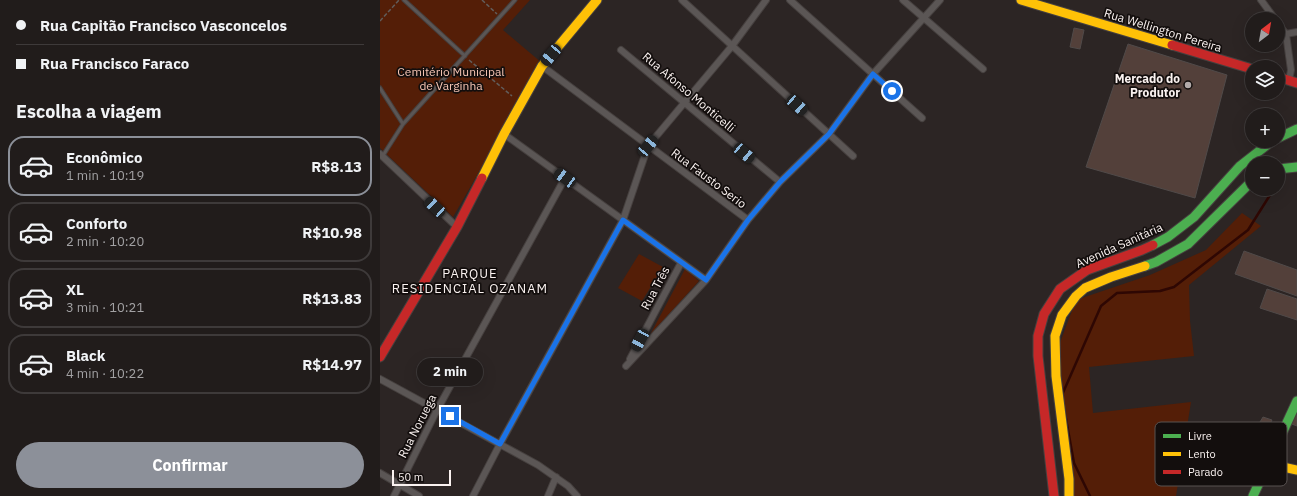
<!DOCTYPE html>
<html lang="pt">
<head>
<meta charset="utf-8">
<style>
  :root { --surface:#211c1b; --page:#2d2928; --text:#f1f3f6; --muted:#a2a1a3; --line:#3e3a3a; --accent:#8c9099 }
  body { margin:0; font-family:"IBM Plex Sans",sans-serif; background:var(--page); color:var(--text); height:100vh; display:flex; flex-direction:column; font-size:15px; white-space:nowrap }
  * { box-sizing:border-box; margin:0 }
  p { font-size:13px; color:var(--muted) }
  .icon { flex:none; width:22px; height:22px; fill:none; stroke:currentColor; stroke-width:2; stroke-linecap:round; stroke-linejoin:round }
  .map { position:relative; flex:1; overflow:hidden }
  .drawer { display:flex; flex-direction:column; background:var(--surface); width:380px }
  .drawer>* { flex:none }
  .guide { display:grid; align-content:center; height:88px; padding:0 16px; background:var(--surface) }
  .needle { width:26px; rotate:31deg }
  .buttons { position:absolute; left:865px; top:12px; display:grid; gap:8px }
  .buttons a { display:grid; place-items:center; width:40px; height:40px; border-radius:50%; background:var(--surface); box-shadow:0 4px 16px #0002,0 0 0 1px var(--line); font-size:20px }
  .scale { position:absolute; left:12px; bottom:10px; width:59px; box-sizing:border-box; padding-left:4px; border:2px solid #faf2f0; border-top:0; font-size:11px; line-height:14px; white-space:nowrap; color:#faf2f0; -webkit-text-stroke:3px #130e0d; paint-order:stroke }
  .end { position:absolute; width:18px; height:18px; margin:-9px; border:5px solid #1a73e8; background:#fff; box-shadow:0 0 0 2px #fff }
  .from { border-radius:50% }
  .bubble { position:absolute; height:28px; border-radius:14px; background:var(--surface); box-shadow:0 4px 16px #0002,0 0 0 1px var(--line); font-size:13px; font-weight:800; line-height:28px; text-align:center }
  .car { position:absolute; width:12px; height:24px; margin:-12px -6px; border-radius:5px; box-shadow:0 0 3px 1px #0007; background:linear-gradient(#222 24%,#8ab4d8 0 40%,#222 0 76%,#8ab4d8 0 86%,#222 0) }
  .guide b { display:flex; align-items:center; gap:14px; height:38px; font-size:15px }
  .guide b+b { border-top:1px solid var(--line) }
  .guide i { width:10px; height:10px; background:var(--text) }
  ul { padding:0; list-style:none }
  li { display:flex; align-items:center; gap:12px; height:60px; margin:0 8px 6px; padding:0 8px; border:2px solid var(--line); border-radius:16px }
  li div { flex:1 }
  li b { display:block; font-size:15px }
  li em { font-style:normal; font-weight:800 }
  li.selected { border-color:var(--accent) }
  li>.icon { width:36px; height:36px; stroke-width:1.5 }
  h2 { padding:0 16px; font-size:18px; line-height:48px }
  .action { display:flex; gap:8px; margin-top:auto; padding:8px 16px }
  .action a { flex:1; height:46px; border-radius:24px; background:var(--accent); color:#fff; font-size:16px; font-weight:800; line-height:46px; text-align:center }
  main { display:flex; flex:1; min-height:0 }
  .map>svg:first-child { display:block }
  .green { fill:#541e07 }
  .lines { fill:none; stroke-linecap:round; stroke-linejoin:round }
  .stream { stroke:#2e0703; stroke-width:2.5 }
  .building { fill:#53403a; stroke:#504a49 }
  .lane-casing { stroke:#46403f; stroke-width:5 }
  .street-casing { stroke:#46403f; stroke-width:8 }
  .fast-casing { stroke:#46403f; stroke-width:11 }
  .slow-casing { stroke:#46403f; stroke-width:11 }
  .jam-casing { stroke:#46403f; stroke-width:11 }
  .path { stroke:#625d5b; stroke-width:1.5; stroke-dasharray:4 2; stroke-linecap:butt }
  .lane { stroke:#5b5655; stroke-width:3 }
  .street { stroke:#5b5655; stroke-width:6 }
  .fast { stroke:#4caf50; stroke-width:9 }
  .slow { stroke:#ffc107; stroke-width:9 }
  .jam { stroke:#c62828; stroke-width:9 }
  .route { stroke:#1a73e8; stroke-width:5 }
  .poi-dot { fill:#b2aaa9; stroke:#130e0d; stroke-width:1.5 }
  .labels { text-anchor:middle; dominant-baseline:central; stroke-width:3.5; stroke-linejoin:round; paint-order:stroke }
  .street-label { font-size:12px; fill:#faf2f0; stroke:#130e0d }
  .park-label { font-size:12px; fill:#f7c6b5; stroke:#130e0d }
  .poi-label { font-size:12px; font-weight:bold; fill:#faf2f0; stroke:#130e0d; text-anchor:end }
  .neighbourhood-label { font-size:13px; letter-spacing:1px; fill:#faf2f0; stroke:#130e0d }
  .key { fill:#130e0d; stroke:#585251; stroke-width:1 }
  .key-label { font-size:11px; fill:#faf2f0 }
</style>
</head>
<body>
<main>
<section class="drawer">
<div class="guide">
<b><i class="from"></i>Rua Capitão Francisco Vasconcelos</b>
<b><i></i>Rua Francisco Faraco</b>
</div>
<h2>Escolha a viagem</h2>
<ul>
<li class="selected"><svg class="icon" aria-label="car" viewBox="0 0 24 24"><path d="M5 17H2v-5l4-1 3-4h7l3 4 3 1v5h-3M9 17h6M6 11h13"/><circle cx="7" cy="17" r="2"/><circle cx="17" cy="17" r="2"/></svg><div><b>Econômico</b><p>1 min · 10:19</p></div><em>R$8.13</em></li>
<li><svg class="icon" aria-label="car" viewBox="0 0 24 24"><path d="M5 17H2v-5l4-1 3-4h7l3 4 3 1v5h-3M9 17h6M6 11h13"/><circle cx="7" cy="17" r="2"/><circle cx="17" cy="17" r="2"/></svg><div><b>Conforto</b><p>2 min · 10:20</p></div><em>R$10.98</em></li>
<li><svg class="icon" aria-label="car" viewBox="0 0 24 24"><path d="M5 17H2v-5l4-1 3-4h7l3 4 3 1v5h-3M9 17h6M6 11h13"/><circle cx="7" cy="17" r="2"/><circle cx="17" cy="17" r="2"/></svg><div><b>XL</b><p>3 min · 10:21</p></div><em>R$13.83</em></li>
<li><svg class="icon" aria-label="car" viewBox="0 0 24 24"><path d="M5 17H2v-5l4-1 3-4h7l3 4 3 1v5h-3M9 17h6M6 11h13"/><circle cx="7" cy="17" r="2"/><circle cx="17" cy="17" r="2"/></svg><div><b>Black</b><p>4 min · 10:22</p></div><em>R$14.97</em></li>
</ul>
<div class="action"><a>Confirmar</a></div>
</section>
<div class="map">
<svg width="917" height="496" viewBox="0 0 917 496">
  <rect width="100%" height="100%" fill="#2c2524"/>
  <path class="green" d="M0,0H150L123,30L162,63L73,217L0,148Z
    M862,213L881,226L809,285L810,321L814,356L709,367L713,413L811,402L796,496H688L673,361L696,300L770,275L826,250Z
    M259,254L283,267L262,301L238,288Z
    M305,269L319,281L270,335Z"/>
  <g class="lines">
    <path class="stream" d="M682,395L721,306L737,293L780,291L794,287L868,230L890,195
      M684,408L694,463L710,496"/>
  </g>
  <path class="building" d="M694,28L704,30L700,49L690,47Z
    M748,44L847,75L815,198L706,167Z
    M864,251L917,270V296L855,274Z
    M887,289L917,299V320L880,308Z
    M913,413L917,414V426L909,423Z
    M883,417L892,420L889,426L880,422Z"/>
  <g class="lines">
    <g class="lane-casing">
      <path id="lane" d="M24,0L85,56
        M0,88L23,124
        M2,157L23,124L135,0"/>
    </g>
    <g class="street-casing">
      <path id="street" d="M302,0L473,156
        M410,0L542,118
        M523,0L603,69
        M881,0L895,19
        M898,24L906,34L911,70L909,80
        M906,34L917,32
        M241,50L400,182
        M162,66L368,220
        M124,134L326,280
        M0,154L77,227
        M250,359L301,263
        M246,366L326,280L368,220L400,182L449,134L493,74L560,0
        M0,379L158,465L188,486L197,496
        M0,473L39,496
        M14,496L57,410L185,178
        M93,496L120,444L243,220L268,146L352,46L386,0
        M168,496L176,477"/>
    </g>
    <g class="fast-casing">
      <path id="fast" d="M898,138L917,129
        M898,169L917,167
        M773,245L788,237L814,217L860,166L892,141
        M765,266L776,262L808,244L872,181
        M873,496L917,401"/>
    </g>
    <g class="slow-casing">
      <path id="slow" d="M641,0L792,45
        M102,178L124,134L162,66L217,0
        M889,464L917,470
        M689,496V479L676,376L675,336L682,315L696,296L705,288L731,277L765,266"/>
    </g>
    <g class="jam-casing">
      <path id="jam" d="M792,45L872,69
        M898,77L917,83
        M0,357L77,227L102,178
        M674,496L658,356V336L664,314L680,289L707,270L762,250L773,245"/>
    </g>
    <path class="path" d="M102,0L117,14
      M0,21L19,0
      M89,60L132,96"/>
    <use href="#lane" class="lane"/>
    <use href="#street" class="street"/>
    <use href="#fast" class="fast"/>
    <use href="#slow" class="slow"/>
    <use href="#jam" class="jam"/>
  </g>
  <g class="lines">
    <path class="route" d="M70,416L120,444L243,220L326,280L368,220L400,182L449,134L493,74L512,91"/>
  </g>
  <circle class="poi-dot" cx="808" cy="85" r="4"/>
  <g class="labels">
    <g class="street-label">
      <text transform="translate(783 30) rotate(17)">Rua Wellington Pereira</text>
      <text transform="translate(309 92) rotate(40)">Rua Afonso Monticelli</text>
      <text transform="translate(329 178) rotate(37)">Rua Fausto Serio</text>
      <text transform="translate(739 245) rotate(-24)">Avenida Sanitária</text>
      <text transform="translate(275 288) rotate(-62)">Rua Três</text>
      <text transform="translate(37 426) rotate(-63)">Rua Noruega</text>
    </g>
    <g class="park-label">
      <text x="71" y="71">Cemitério Municipal<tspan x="71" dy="14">de Varginha</tspan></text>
    </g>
    <g class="poi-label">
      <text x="800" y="78">Mercado do<tspan x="800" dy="14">Produtor</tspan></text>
    </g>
    <g class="neighbourhood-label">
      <text x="90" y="273">PARQUE<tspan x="90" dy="15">RESIDENCIAL OZANAM</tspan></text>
    </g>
  </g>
  <rect x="775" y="422" width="132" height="64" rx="6" class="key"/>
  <rect x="783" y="434" width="18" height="4" fill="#4caf50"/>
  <rect x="783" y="452" width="18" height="4" fill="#ffc107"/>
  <rect x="783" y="470" width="18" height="4" fill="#c62828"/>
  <g class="key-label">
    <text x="808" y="440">Livre</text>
    <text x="808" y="458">Lento</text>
    <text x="808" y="476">Parado</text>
  </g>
</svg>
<div class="buttons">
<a><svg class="needle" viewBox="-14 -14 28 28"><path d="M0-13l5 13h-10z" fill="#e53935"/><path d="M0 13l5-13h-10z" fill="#a2a1a3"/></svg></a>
<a><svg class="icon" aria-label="layers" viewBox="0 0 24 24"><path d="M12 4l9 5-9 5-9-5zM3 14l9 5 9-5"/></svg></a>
<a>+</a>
<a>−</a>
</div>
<div class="scale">50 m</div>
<i class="end from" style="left:512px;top:91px"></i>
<i class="end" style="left:70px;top:416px"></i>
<div class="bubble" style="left:37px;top:358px;width:66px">2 min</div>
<i class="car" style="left:171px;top:55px;rotate:220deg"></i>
<i class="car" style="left:417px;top:105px;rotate:132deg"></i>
<i class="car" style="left:268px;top:146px;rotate:40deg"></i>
<i class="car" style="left:364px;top:153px;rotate:130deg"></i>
<i class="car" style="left:185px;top:178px;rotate:306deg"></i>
<i class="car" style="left:55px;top:207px;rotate:313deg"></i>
<i class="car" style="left:260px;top:340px;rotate:208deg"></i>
</div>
</main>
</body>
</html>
